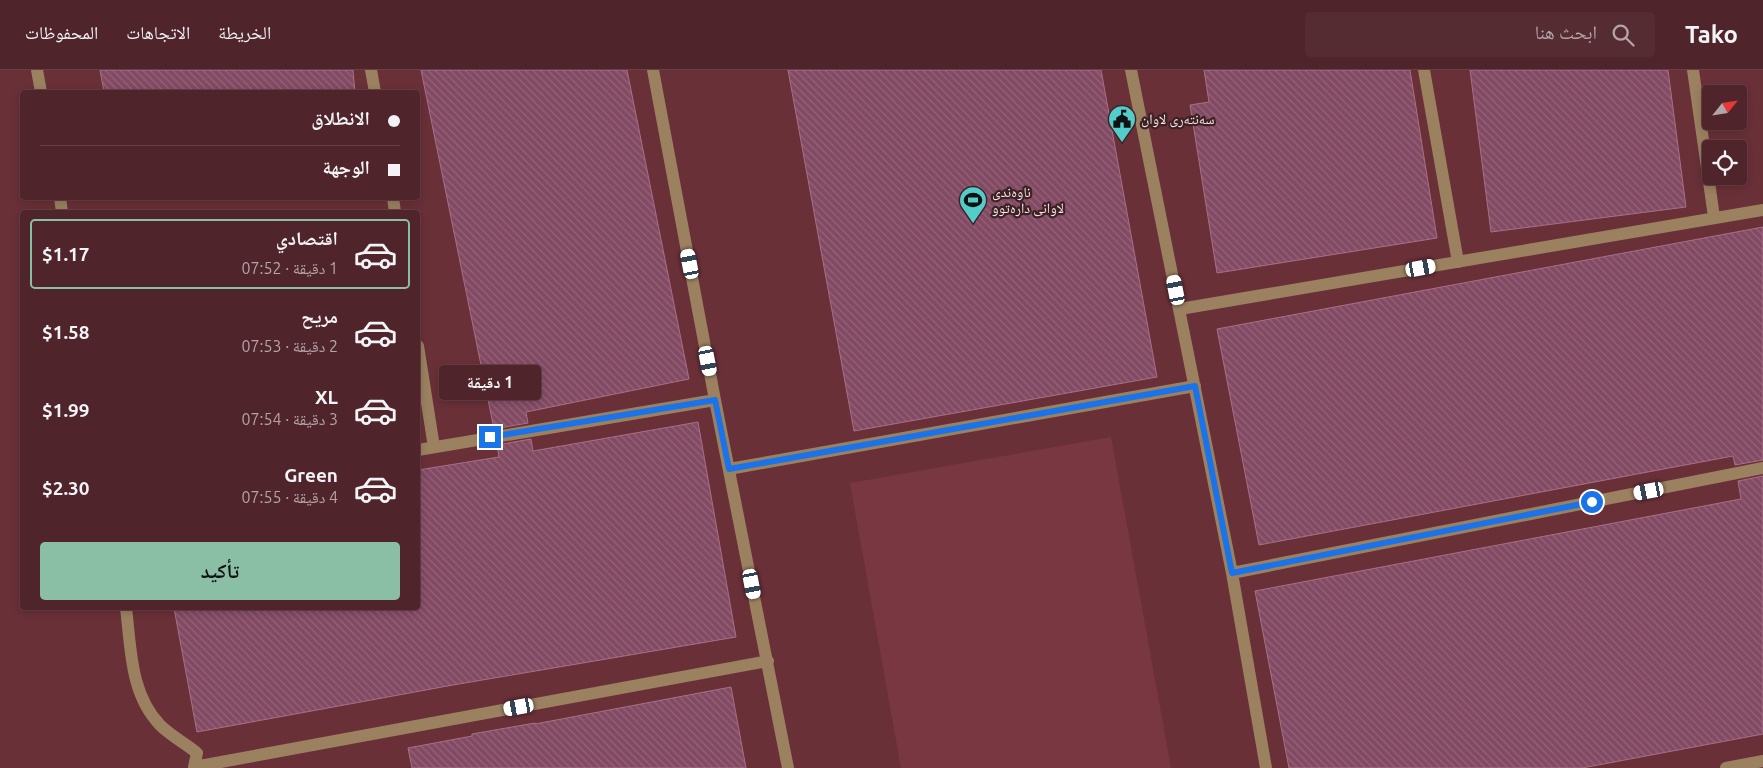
<!DOCTYPE html>
<html lang="ar">
<head>
<meta charset="utf-8">
<style>
  :root { --surface:#4f242a; --page:#552c32; --text:#f1f3f6; --muted:#b3a4a8; --line:#664147; --accent:#8abfa5 }
  body { margin:0; font-family:Ubuntu,"Noto Naskh Arabic",sans-serif; background:var(--page); color:var(--text); direction:rtl; height:100vh; display:flex; flex-direction:column; font-size:19px; white-space:nowrap }
  * { box-sizing:border-box; margin:0 }
  p { font-size:16px; color:var(--muted) }
  .icon { flex:none; width:28px; height:28px; fill:none; stroke:currentColor; stroke-width:2; stroke-linecap:round; stroke-linejoin:round }
  .map { position:relative; flex:1; overflow:hidden; direction:ltr }
  .side { position:absolute; left:20px; top:140px; width:400px; height:400px; display:flex; flex-direction:column; background:var(--surface); border-radius:5px; box-shadow:0 2px 8px #0003,0 0 0 1px var(--line); direction:rtl }
  .side>* { flex:none }
  .top-card { position:absolute; left:20px; top:20px; width:400px; height:110px; border-radius:5px; box-shadow:0 2px 8px #0003,0 0 0 1px var(--line); direction:rtl; display:grid; align-content:center; height:110px; padding:0 20px; background:var(--surface) }
  .needle { width:32px; rotate:60deg }
  .tools { position:absolute; left:1702px; top:15px; display:grid; gap:10px }
  .tools a { display:grid; place-items:center; width:45px; height:45px; border-radius:5px; background:var(--surface); box-shadow:0 2px 8px #0003,0 0 0 1px var(--line); font-size:25px }
  .end { position:absolute; width:22px; height:22px; margin:-11px; border:6px solid #1a73e8; background:#fff; box-shadow:0 0 0 2px #fff }
  .from { border-radius:50% }
  .bubble { position:absolute; height:35px; border-radius:5px; background:var(--surface); box-shadow:0 2px 8px #0003,0 0 0 1px var(--line); font-size:16px; font-weight:700; line-height:35px; text-align:center; direction:rtl }
  .car { position:absolute; width:15px; height:30px; margin:-15px -8px; border-radius:6px; box-shadow:0 0 4px 1px #0007; background:linear-gradient(#fff 24%,#345 0 40%,#fff 0 76%,#345 0 86%,#fff 0) }
  .top-card b { display:flex; align-items:center; gap:18px; height:48px; font-size:19px }
  .top-card b+b { border-top:1px solid var(--line) }
  .top-card i { width:12px; height:12px; background:var(--text) }
  ul { padding:9px 0 0; list-style:none }
  li { display:flex; align-items:center; gap:15px; height:70px; margin:0 10px 8px; padding:0 10px; border:2px solid transparent; border-radius:5px }
  li div { flex:1 }
  li b { display:block; font-size:19px }
  li em { font-style:normal; font-weight:700 }
  li.active { border-color:var(--accent) }
  li>.icon { width:45px; height:45px; stroke-width:1.5 }
  .button { display:flex; gap:10px; margin-top:auto; padding:10px 20px }
  .button a { flex:1; height:58px; border-radius:5px; background:var(--accent); color:#111; font-size:20px; font-weight:700; line-height:58px; text-align:center }
  header { display:flex; align-items:center; gap:30px; box-sizing:border-box; height:70px; padding:0 25px; background:var(--surface); border-bottom:1px solid var(--line) }
  header strong { font-size:24px }
  nav { display:flex; gap:28px; margin-inline-start:auto; font-size:18px }
  .search { width:350px; height:45px; background:var(--page); display:flex; align-items:center; gap:12px; box-sizing:border-box; padding:0 18px; border-radius:5px; color:var(--muted); font-size:19px }
  .map>svg:first-child { display:block }
  .built { fill:#793741 }
  .building { fill:url(#building-back-hatch); stroke:#aa6f88 }
  .lines { fill:none; stroke-linecap:round; stroke-linejoin:round }
  .minor { stroke:#9b8160; stroke-width:12 }
  .route { stroke:#1a73e8; stroke-width:6 }
  .labels { text-anchor:middle; dominant-baseline:central; stroke-width:4.5; stroke-linejoin:round; paint-order:stroke }
  .poi-label { font-size:14px; fill:#fbe4e6; stroke:#3d2225; text-anchor:start }
</style>
</head>
<body>
<header>
<strong>Tako</strong>
<div class="search"><svg class="icon" aria-label="search" viewBox="0 0 24 24"><circle cx="10" cy="10" r="6"/><path d="M15 15l6 6"/></svg>ابحث هنا</div>
<nav><a>الخريطة</a><a>الاتجاهات</a><a>المحفوظات</a></nav>
</header>
<div class="map">
<svg width="1763" height="698" viewBox="0 0 1763 698">
  <defs>
    <pattern id="building-back-hatch" width="6" height="6" patternUnits="userSpaceOnUse" patternTransform="scale(1.25)"><rect width="6" height="6" fill="#824a63"/><path d="M-1 5l2 2M0 0l6 6M5-1l2 2" fill="none" stroke="#956479"/></pattern>
  </defs>
  <rect width="100%" height="100%" fill="#693038"/>
  <path class="built" d="M1111,367L1171,698H901L850,413Z"/>
  <path class="building" d="M100,0H353L355,22H104Z
    M421,0H627L689,309L526,342L528,353L494,359Z
    M788,0H1101L1157,307L854,361Z
    M1204,0H1410L1437,168L1217,203L1190,35L1209,32Z
    M1470,0H1668L1686,137L1491,162Z
    M1763,157V390L1735,395L1733,386L1259,475L1217,259Z
    M698,352L736,567L453,615L197,662L174,538H418V400L499,387L497,375L531,369L533,381Z
    M1763,406V664L1582,698H1289L1255,521L1741,429L1738,411Z
    M731,617L746,698H412L408,678L472,666V664L535,653V654Z"/>
  <g class="lines">
    <path class="minor" d="M37,0L41,22
      M371,0L375,22
      M653,0L715,330L788,698
      M1131,0L1232,503L1266,698
      M1424,0L1458,192
      M1693,0L1714,147
      M60,128L62,142
      M393,128L395,142
      M1180,239L1763,140
      M418,276L434,377
      M418,380L715,330
      M729,399L1195,316
      M1232,503L1763,398
      M126,538C131,578 130,624 160,655C171,666 185,673 197,683L194,697L196,698
      M194,697L768,591
      M1726,698L1763,691"/>
  </g>
  <g class="lines">
    <path class="route" d="M490,367L715,330L729,399L1195,316L1232,503L1592,432"/>
  </g>
  <defs>
    <g id="civic-pin" transform="scale(1.4375)"><path d="M0 17L-7.5 6A9.5 9.5 0 1 1 7.5 6Z" fill="#53cdca" stroke="#3d2225"/><path d="M-.6-6.5H3V-4.5H.6V-3L4-1V1h2V6H-6V1h2V-1L-.6-3ZM-1.2 2.5V6h2.4V2.5Z" fill="#111"/></g>
    <g id="stadium-pin" transform="scale(1.4375)"><path d="M0 17L-7.5 6A9.5 9.5 0 1 1 7.5 6Z" fill="#53cdca" stroke="#3d2225"/><path d="M0-5a6.5 5 0 1 0 0 10a6.5 5 0 1 0 0-10ZM-3.5-1.8h7v3.6h-7Z" fill="#111"/></g>
  </defs>
  <g fill-rule="evenodd">
    <use href="#civic-pin" x="1122" y="49"/>
    <use href="#stadium-pin" x="973" y="130"/>
  </g>
  <g class="labels">
    <g class="poi-label">
      <text x="1141" y="49">سەنتەری لاوان</text>
      <text x="992" y="122">ناوەندی<tspan x="992" dy="16">لاوانی دارەتوو</tspan></text>
    </g>
  </g>
</svg>
<div class="tools">
<a><svg class="needle" viewBox="-14 -14 28 28"><path d="M0-13l5 13h-10z" fill="#e53935"/><path d="M0 13l5-13h-10z" fill="#b3a4a8"/></svg></a>
<a><svg class="icon" aria-label="locate" viewBox="0 0 24 24"><circle cx="12" cy="12" r="6"/><path d="M12 2v4M12 18v4M2 12h4M18 12h4"/></svg></a>
</div>
<i class="end from" style="left:1592px;top:432px"></i>
<i class="end" style="left:490px;top:367px"></i>
<div class="bubble" style="left:439px;top:295px;width:102px">1 دقيقة</div>
<i class="car" style="left:690px;top:194px;rotate:349deg"></i>
<i class="car" style="left:1421px;top:198px;rotate:80deg"></i>
<i class="car" style="left:1176px;top:220px;rotate:349deg"></i>
<i class="car" style="left:708px;top:291px;rotate:169deg"></i>
<i class="car" style="left:1649px;top:421px;rotate:259deg"></i>
<i class="car" style="left:752px;top:514px;rotate:169deg"></i>
<i class="car" style="left:519px;top:637px;rotate:260deg"></i>
<div class="top-card">
<b><i class="from"></i>الانطلاق</b>
<b><i></i>الوجهة</b>
</div>
<section class="side">
<ul>
<li class="active"><svg class="icon" aria-label="car" viewBox="0 0 24 24"><path d="M5 17H2v-5l4-1 3-4h7l3 4 3 1v5h-3M9 17h6M6 11h13"/><circle cx="7" cy="17" r="2"/><circle cx="17" cy="17" r="2"/></svg><div><b>اقتصادي</b><p>1 دقيقة · 07:52</p></div><em>$1.17</em></li>
<li><svg class="icon" aria-label="car" viewBox="0 0 24 24"><path d="M5 17H2v-5l4-1 3-4h7l3 4 3 1v5h-3M9 17h6M6 11h13"/><circle cx="7" cy="17" r="2"/><circle cx="17" cy="17" r="2"/></svg><div><b>مريح</b><p>2 دقيقة · 07:53</p></div><em>$1.58</em></li>
<li><svg class="icon" aria-label="car" viewBox="0 0 24 24"><path d="M5 17H2v-5l4-1 3-4h7l3 4 3 1v5h-3M9 17h6M6 11h13"/><circle cx="7" cy="17" r="2"/><circle cx="17" cy="17" r="2"/></svg><div><b>XL</b><p>3 دقيقة · 07:54</p></div><em>$1.99</em></li>
<li><svg class="icon" aria-label="car" viewBox="0 0 24 24"><path d="M5 17H2v-5l4-1 3-4h7l3 4 3 1v5h-3M9 17h6M6 11h13"/><circle cx="7" cy="17" r="2"/><circle cx="17" cy="17" r="2"/></svg><div><b>Green</b><p>4 دقيقة · 07:55</p></div><em>$2.30</em></li>
</ul>
<div class="button"><a>تأكيد</a></div>
</section>
</div>
</body>
</html>
